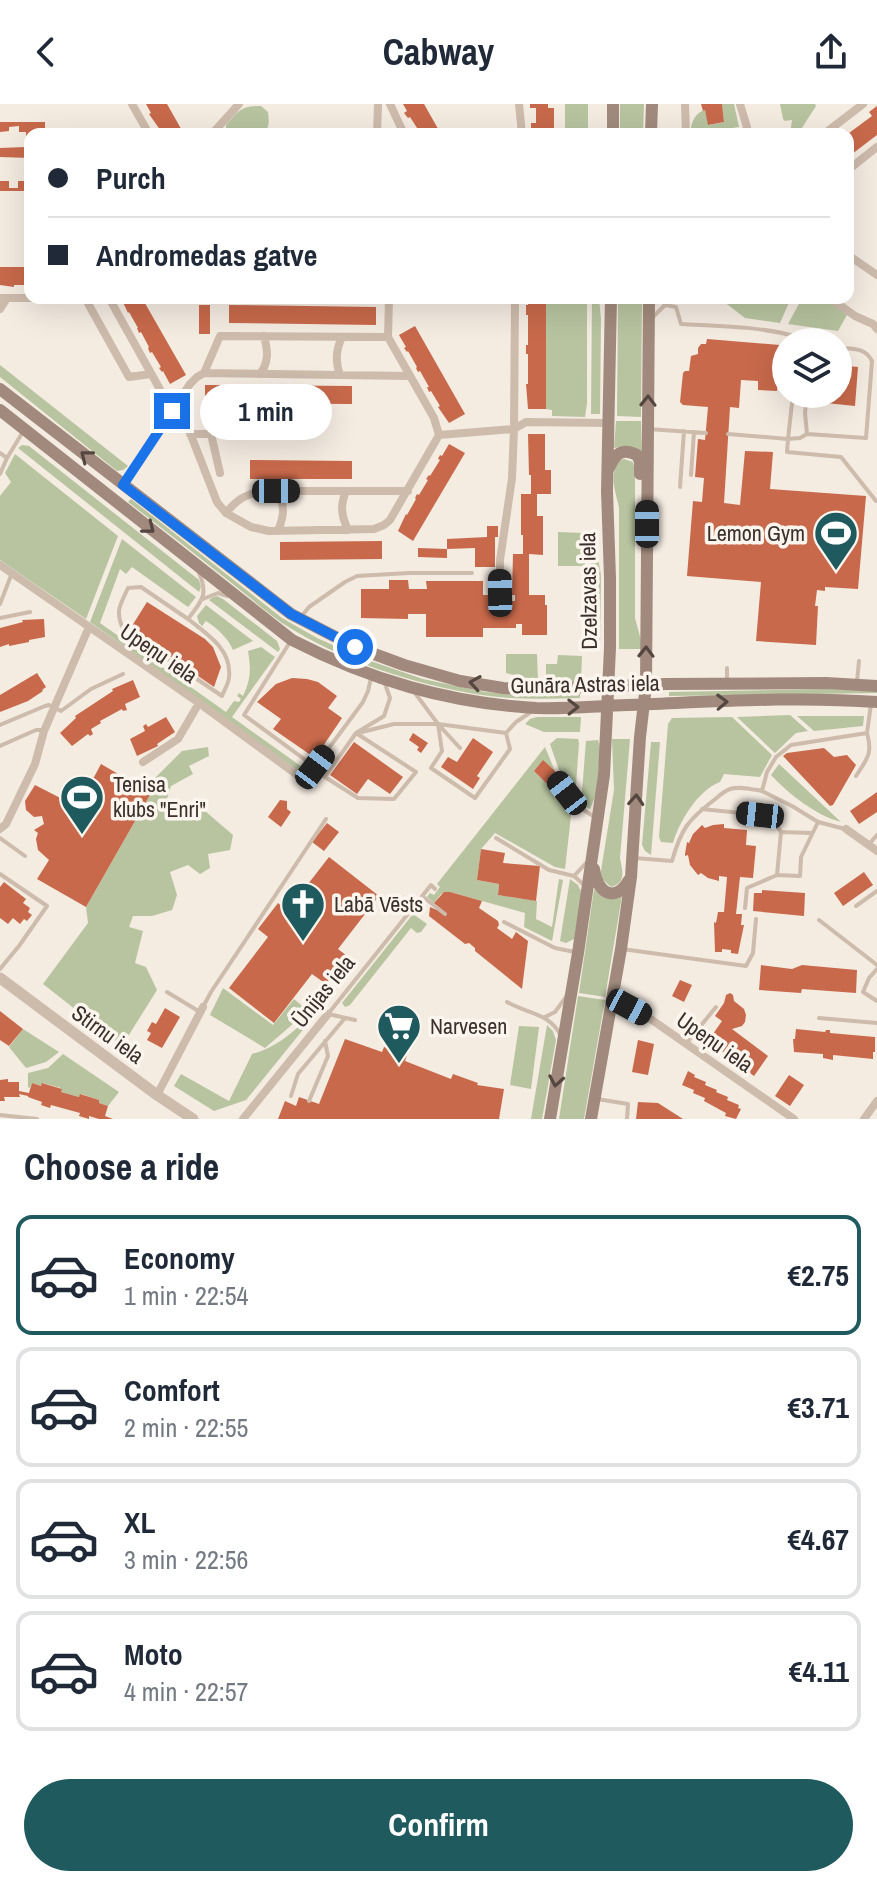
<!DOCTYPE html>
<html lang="en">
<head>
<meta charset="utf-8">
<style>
  :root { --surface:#fff; --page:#f6f6f7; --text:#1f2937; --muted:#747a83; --line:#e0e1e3; --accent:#1f5a5e }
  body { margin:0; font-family:"Archivo Narrow",sans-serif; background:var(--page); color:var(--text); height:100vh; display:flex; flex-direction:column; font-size:30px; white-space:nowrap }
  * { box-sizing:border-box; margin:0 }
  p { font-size:26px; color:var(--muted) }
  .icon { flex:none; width:44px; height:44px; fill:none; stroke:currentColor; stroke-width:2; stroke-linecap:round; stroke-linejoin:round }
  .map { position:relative; height:1015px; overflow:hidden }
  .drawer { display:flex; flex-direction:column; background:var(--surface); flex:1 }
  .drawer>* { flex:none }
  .banner { position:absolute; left:24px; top:24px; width:830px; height:176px; border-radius:16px; box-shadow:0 8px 32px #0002; display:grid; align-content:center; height:176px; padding:0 24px; background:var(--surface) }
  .buttons { position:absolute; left:772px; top:224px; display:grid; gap:16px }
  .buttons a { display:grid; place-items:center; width:80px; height:80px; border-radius:50%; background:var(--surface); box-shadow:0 8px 32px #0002; font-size:40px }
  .end { position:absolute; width:36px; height:36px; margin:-18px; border:10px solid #1a73e8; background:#fff; box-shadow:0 0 0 4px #fff }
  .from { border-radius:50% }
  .bubble { position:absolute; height:56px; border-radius:28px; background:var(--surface); box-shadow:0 8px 32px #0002; font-size:26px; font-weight:700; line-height:56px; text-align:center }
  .car { position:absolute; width:24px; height:48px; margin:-24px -12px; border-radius:10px; box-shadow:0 0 6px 2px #0007; background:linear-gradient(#222 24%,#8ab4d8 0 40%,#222 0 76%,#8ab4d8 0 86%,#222 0) }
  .banner b { display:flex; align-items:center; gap:28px; height:76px; font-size:30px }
  .banner b+b { border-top:2px solid var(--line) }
  .banner i { width:20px; height:20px; background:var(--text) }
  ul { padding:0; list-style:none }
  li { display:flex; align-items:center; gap:24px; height:120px; margin:0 16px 12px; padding:0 8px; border:4px solid var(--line); border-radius:16px }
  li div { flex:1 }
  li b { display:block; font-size:30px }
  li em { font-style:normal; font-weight:700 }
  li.selected { border-color:var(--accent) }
  li>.icon { width:72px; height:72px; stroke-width:1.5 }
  h2 { padding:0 24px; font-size:36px; line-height:96px }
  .button { display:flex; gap:16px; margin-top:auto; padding:16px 24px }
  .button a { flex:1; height:92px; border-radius:48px; background:var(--accent); color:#fff; font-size:32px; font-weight:700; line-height:92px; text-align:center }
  header { display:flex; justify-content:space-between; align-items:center; height:104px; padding:0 24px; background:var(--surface); font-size:36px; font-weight:700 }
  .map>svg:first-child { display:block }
  .green { fill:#b8c4a0 }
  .building { fill:#c8694b }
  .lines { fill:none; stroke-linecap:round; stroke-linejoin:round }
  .service { stroke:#cdbbac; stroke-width:4 }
  .minor { stroke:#cdbbac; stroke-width:8 }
  .tertiary { stroke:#cdbbac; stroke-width:11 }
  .secondary { stroke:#a18a7d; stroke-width:12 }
  .oneway { stroke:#544640 }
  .route { stroke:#1a73e8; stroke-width:10 }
  .labels { text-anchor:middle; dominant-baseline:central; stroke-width:7; stroke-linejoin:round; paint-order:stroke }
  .poi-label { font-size:22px; fill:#3b302b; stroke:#fbf5ee; text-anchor:start }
  .street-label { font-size:22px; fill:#3b302b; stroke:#fbf5ee }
</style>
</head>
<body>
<header><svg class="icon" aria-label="back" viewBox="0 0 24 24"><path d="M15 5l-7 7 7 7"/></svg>Cabway<svg class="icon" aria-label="share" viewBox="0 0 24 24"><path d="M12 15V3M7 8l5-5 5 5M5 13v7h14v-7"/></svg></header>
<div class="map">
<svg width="877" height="1015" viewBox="0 0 877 1015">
  <rect width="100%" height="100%" fill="#f4ebe1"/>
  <path class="green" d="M565,0H588V30H565Z
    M620,0H644L643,30H620Z
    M722,0H734L739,23L691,30C690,19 695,9 705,6L709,21L724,18Z
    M780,0H815L816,2L798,30H790L792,16L785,17L783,15Z
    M261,2L268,8C269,17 270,24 263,30H230L226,28V21C239,7 240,2 261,2Z
    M222,194H383L380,200L223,199Z
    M546,194H587V299L585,313L552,312V306L546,305Z
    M592,194H599L601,215L600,310H591Z
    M618,194H642L641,313L617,312Z
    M719,194H791L780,219L745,214Z
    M802,194H824L848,209L838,227L788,220Z
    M0,261L128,362L123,366L117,367L0,273Z
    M616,317H641L642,348L626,342L614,344Z
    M22,341L29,342L199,476L201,483L199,488L18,344Z
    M15,350L118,432L86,515L0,456V392L11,378L5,369Z
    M624,355L633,358L635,366V514L641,536V545H619V403C615,387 609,370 619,356Z
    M131,395L282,514L317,534L362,554L423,575L485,588L532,592L580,590V594C547,595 514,596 482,591C415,581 339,556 282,519C264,506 247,491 229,477C196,451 162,424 128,398Z
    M558,428L583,429L586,432L585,462H558Z
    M122,435L196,493L188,503L132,463L126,470L120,465L100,519L226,608L234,597L239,598L241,595L237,592L239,589L243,592C251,575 251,565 248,547L261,543L275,553L232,613L316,673L314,678L90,518Z
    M591,443H596L601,471L600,545H590Z
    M217,492L223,495L277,537L280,545L278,548L209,496L213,493Z
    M206,501L253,537L233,546C227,533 218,525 206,517L202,522L199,519L197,512Z
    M506,550H537L538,577L506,569Z
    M558,551L582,552L581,579L546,580V560H557Z
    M824,585L877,586V589L669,592V588Z
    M790,611L808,627L796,629L775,649L737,613Z
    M797,612H864L863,622L814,627Z
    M537,613H581L580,628H544L525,620L530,615Z
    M732,613L772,651L760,673L724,670L720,678C698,686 679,718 673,739L661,738L659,733L668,620L672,614Z
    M557,634L578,635L579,639L575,695H573L574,680L559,666L550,640Z
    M612,635H630L620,754C622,766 627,779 611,783L600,773L614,686Z
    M598,636L600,643L597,689L590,705L581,700L586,637Z
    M651,638H660L651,751L645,747L642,741Z
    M208,643L209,652L189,662L193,670L171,682L165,701H198L233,731L230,746L208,750L210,764L200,770L188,761L170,768L177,791L172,806L152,812H133L129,823L143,827L135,859L146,863L157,886L122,942L43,880L88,819L86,803L151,689L155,674L182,647Z
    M545,643L555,667L543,657L534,667L563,696L572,703L565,765L555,763L495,729L481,745L477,776L499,780L498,791L537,797L536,815L552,823L559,775L563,776L552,837L524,823L525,809L450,788L441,790L434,799L427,793L430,789L434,791L440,783L437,780Z
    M779,660L841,718C815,711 789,690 771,671Z
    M570,775L578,781L582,789L574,835L566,839L560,837Z
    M594,785L599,790L622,792L605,893L579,889Z
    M413,810L427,820L421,828L417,829L411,824L350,901L345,903L342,899Z
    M334,883L336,885L246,996L214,1007L174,982L181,970L229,997L252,950C287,941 312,910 334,883Z
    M223,884L273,921L294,895L308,907L265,944L210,911Z
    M578,892L605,896L584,1015H559Z
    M547,921L553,927L556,936L542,1015H531Z
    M519,922L539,923L531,985L510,981Z
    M23,925L59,948L46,958L26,964L9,943Z
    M63,950L119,988L108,1002L99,999V996L81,990L79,993L61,988V984L43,979L41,982L32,979L30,984L28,983V969L48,964Z"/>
  <path class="building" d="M146,0H167L184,30H163L149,10L151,9Z
    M403,0H424L441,30H413L419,27L410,13L408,14L404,9L407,7Z
    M530,0H548V4H554V30L531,29V19H536V4H530Z
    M701,0H722L724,18L708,21L705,6L703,7Z
    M877,2V31L848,53L849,30H841L846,26L849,29L872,12L869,8Z
    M0,18H45V30H30V54L0,53V44L26,43V28H19V22L9,23V27L0,28Z
    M0,77H9V84H18V77H30V87H0Z
    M0,163H30V181H14V183L0,181Z
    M121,194H142L186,271L170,280L163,267L162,268L159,264L161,263L152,248L150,249L148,244L149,243L141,228L139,229L137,224H138L129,208L128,209Z
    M528,194H546V305H528L526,280H528V250H526V241H528V211H526V201H528Z
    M199,201H210V230H199Z
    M229,201L376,203V221L229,219Z
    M415,222L465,310L449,319L438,303L440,302L431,287L429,288L427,283H429L420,267L418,268L416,264L417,263L408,247L407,248L404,244L406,243L399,231Z
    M707,235L780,241L777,287L758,286V277L741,276L739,304L730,303L724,399L740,401L745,347L773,348L770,385L866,392L858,485L825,483V487L817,486L815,502H818L816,541L756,537L761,478L687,472L693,397L702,398L704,374L695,373L698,335L705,336L708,303L683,301L680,298L683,269L685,267H689L691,252L698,250V244L701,240H706Z
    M838,261L858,263L855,302L816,298L817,290H838Z
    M205,281L352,282V300L205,299Z
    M528,330H545V366H551V390H537V412H543V451L529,450V491H545V501H547V531H522V520H516V524H483V533H426V510H408V515L361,514V485H389V476H408L409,485H427L426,477H483V491H494V505H507V497H515V491H512L513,450H523V431H521V390H531V371H529Z
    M449,340L465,349L413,437L398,427L406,410L407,411L416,395L415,394L417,390L419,391L428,376L426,375L429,371L430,372L440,356L438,355L440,351L442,352Z
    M250,356L352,357V375H250Z
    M487,422H498V433H495V463H475V444L447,445V454L418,453V444L447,445V435L487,433Z
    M382,437V455L280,456V438Z
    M147,498L205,535L213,543L221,563L214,583L130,525Z
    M44,515L45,533L29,536V538L9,542V540L0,543V524L23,518L22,516Z
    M37,569L46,583L42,586L43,587L28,597L0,608V591Z
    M292,574L307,575L318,578L337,592L328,604L342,614L315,654L273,625L281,615L257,598L276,580Z
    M133,576L140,593L125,600L127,606L123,607L122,605L100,617L101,619L91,625L93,630L90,632L88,630L72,642L60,629L76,614L75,612L113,587L112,585Z
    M166,613L175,628L157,640L158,642L137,652L130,635L145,627L143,622L146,620L148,623Z
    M413,629L428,639L421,649L417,646L419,643L409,636Z
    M473,634L493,648L477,672L480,674L473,685L441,663L448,653L457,658Z
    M354,638L403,673L390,690L368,675L357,690L330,671Z
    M824,644L834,653L847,651L856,661L833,701L830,702L783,652L787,649Z
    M543,656L555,667L553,678L551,681H548L534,667Z
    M101,660L151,689L86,803L37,775L49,756L38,746L36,735L38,729L34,726L44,720L42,712L34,713L26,706L25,697L35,681L78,703Z
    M877,688V708L859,720L850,707Z
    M280,696L287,697V705L291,708L281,723L268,713Z
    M327,719L339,728L324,747L312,738Z
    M724,720V724L747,726L746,741L756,742L753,774L740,773L736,810H742L741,821H744L738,850L731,849V846L722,845V848H715L714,818L716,819L718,808H724L727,773L719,772V777L708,774L701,769L698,771L690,761L688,751L685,752V750L687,738L689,739L693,730L702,721L705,724L713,721Z
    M481,745L505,749L503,759L540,762L536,797L498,791L499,780L477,776Z
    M329,753L379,792L338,845L347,852L326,880L312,870L274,919L229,884L268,833L258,825L278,799L287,807Z
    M864,768L873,781L843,802L834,789Z
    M4,778L26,795L23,799L30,804L28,808L32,811L27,817L24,815L20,820L13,814L8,820L0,814V783Z
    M762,786L805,789L804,812L753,807L754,789H762Z
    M444,788H450L482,797L479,804L498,817L499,821L497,824L512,835L516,828L528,837L522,885L475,847V844L469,839L465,840L429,812L430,803L437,806L434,799Z
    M761,861L792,865L802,861L857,866L856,889L802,885L801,889L759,886Z
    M680,876L692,881L684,898L672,892Z
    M730,889L733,891L734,897L744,905L746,911L745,918L742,922L732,925L768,952L754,972L708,937L722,917L715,912L724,899L726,891Z
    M165,904L180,913L162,944L147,936L151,929L147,927L152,918L156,920Z
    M0,907L23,925L9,942L0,936Z
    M796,925L825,928L826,926H830V929L875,933V948H873V955L833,951V956L823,954V950L794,948L793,935H795Z
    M345,935L382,948L384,943L407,951L405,957L451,975L453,970L478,979L477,981L504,985L499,1015H278L285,997L296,1002L299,993L319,1000Z
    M638,936L654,940L648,971L632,968Z
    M688,967L695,971L694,973L706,978L705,981L717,986L716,988L728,993L727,996L739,1001L738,1004L741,1005L736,1015L725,1012L726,1009L704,997L705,994L693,989L694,986L682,981Z
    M789,971L804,981L790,1002L775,992Z
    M8,975V978H19V987L29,989L32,979L41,982L42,979L62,985L61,988L79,993L80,990L99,996V999L108,1002L105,1012L113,1015H99L89,1012V1015L79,1012L80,1009L51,1001L50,1004L41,1001L42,998L28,993V992L19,990L20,993H4L5,997H0V976Z
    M638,998L658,999L683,1015H636Z"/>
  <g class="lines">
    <path class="service" d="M660,194L665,201L676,203L681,220C718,222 757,222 794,232L797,238
      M653,213L665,201
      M838,244C852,245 865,243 872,257L866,334L807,330L800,334L788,335L787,348L841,353L876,397
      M807,290L805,309L807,330
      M648,325L706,329
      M728,330L788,335L793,290
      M0,349L7,354L24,326
      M0,370L7,354
      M691,371L694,328
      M680,383L684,327
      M203,495L218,489L227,492
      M0,500L12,469
      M0,514L30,508
      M300,514L309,503L345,478L357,472L409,469H472
      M188,515C207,530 232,545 229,573C229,579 224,586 222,592L123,525C115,507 120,501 128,484L141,483L188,515C201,498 209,491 199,469
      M290,538L244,611L315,663L363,598L368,587L371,574
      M727,577V564
      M857,578L859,557
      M415,589L438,620L460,644
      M438,620L442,647L431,664L475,694L510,645L506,629
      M0,621L45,602L49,601L61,607L91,585L123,570
      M362,628L394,620H438L506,629
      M356,629L416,668L394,695L358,694L325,673L356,629L384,612L390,594L385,580
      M506,629L516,618L531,608
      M0,642L36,626H42
      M856,672C867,655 873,650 867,629
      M556,675L573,699L596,714
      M702,705L760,711L772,715L781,728L777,771L747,784L745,804
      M845,725L818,718L792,702L762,687L767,668L776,653L791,641L867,629L871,600
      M781,728L811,729
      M0,734L25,752
      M496,734L549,766L574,772L584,781
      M869,740L877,731
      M635,754L672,757C681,725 688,716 714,696C719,692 724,687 730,685C740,682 751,685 762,687
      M0,770L47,802L19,842L0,865
      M777,771L800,772L801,753L818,718
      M574,772L586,759
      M422,792L445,810
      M856,802L877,787
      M819,816L877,861
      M504,818L555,844L575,848
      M622,845L746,862L753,849L756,815
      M877,865L869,874L863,888L877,897
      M167,888L200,908
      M507,898C528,910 550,909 561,932
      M203,903L211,888L326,715
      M545,913L555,908L566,893
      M819,914L877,919
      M355,916L328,910L431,781L435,785
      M686,940L716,903
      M291,992L298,970L345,914
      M597,995L628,1000L627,1015
      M309,997L328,952L325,937
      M0,1011L37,1015"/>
    <path class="minor" d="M132,0L149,30
      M390,0L404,30
      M519,0L522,30
      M685,0L686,30
      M740,0L749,30
      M212,30L239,0
      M377,30L378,0
      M824,30L863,0
      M848,66L877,43
      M848,151L877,171
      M0,194H30
      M85,194L129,273L151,270
      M109,194L172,307
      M830,194L855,212L873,220L877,225
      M0,205L7,194
      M204,269L220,232L388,233
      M260,270C269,258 268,247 264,232
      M340,271C335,257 336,246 342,233
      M178,298L217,398L226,409L251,423L269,427L374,425L384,421L390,416L439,331L434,314L388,233L389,194
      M190,330H211L220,369
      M439,331L514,325L515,194
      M134,364L190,280L197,273L204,269L410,272
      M276,387C286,400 284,412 278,427
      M346,387C340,402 341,411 348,426
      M226,409C237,395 246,390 264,387H408
      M0,461L199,599L296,670
      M500,500V456L512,374L514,325L526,318L609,319
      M143,658L178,635L199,599
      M0,725L6,720L35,660L44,627L89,523
      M846,725L877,747
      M611,899L629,903L652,916L794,1015
      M157,991L203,903
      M243,1015L328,910
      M864,1015L877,997"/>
    <path class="tertiary" d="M0,874L157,991L193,1015"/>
    <path class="secondary" d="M613,30V0
      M651,30L652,0
      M0,285L291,510L355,543L404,561L460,577L503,584L541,585L666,580L826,579L877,582
      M0,306L292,536C370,576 448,599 536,604C566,605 597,602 627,601C710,598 794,592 877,598
      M609,364C615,350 622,343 637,351L640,357V370
      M594,765C597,789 615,800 629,776
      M550,1015L578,849L604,671L610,544V474L607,387L611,194
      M591,1015L621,845L631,773L640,633L646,581L649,194"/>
  </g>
  <defs><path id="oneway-chevron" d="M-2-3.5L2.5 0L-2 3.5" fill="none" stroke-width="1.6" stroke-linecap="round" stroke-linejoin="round" transform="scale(2)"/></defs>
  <g class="oneway">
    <use href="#oneway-chevron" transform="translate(648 297) rotate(-89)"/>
    <use href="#oneway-chevron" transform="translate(86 352) rotate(-142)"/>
    <use href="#oneway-chevron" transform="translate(149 424) rotate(38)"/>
    <use href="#oneway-chevron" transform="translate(646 548) rotate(-89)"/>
    <use href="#oneway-chevron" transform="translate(475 579) rotate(-171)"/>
    <use href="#oneway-chevron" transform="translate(722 598) rotate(-2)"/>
    <use href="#oneway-chevron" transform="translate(573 603) rotate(-1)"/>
    <use href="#oneway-chevron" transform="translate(636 696) rotate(-86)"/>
    <use href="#oneway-chevron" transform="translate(556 977) rotate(100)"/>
  </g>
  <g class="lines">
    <path class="route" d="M172,307L123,381L291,510L355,543"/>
  </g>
  <defs>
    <g id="stadium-pin" transform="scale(2.3)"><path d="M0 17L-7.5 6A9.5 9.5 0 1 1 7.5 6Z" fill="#1f5a5e" stroke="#fbf5ee"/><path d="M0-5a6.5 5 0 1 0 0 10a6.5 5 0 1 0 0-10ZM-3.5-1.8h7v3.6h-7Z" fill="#fff"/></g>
    <g id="church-pin" transform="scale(2.3)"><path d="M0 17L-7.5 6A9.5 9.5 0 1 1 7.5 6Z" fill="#1f5a5e" stroke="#fbf5ee"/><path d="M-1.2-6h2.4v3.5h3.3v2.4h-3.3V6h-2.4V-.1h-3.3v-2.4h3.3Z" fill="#fff"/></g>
    <g id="supermarket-pin" transform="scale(2.3)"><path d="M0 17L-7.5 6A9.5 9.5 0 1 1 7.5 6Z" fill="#1f5a5e" stroke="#fbf5ee"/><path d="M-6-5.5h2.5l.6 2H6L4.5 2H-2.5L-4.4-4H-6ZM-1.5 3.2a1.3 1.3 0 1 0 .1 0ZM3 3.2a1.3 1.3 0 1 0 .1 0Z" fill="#fff"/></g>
  </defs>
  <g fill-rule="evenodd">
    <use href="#stadium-pin" x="836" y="429"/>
    <use href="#stadium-pin" x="82" y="693"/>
    <use href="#church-pin" x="303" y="800"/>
    <use href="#supermarket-pin" x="399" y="922"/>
  </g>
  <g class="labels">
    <g class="poi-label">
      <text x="805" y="429" text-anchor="end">Lemon Gym</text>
      <text x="113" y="680">Tenisa<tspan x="113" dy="25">klubs "Enri"</tspan></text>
      <text x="334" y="800">Labā Vēsts</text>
      <text x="430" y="922">Narvesen</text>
    </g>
    <g class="street-label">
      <text transform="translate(588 487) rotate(-91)">Dzelzavas iela</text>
      <text transform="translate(159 549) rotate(34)">Upeņu iela</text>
      <text transform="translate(585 580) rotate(-1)">Gunāra Astras iela</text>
      <text transform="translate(323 887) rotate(-51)">Ūnijas iela</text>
      <text transform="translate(108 930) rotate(36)">Stirnu iela</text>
      <text transform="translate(715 938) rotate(35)">Upeņu iela</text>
    </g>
  </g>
</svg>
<div class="buttons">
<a><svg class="icon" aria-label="layers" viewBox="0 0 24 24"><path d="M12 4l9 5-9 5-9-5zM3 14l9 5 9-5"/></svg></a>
</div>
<i class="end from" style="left:355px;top:543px"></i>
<i class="end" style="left:172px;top:307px"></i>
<div class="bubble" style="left:200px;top:280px;width:132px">1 min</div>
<i class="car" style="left:276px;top:387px;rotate:90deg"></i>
<i class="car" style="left:647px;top:420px;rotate:0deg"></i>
<i class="car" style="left:500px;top:489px;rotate:359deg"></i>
<i class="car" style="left:315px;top:663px;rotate:37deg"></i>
<i class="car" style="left:567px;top:689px;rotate:322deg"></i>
<i class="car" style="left:760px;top:711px;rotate:276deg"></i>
<i class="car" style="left:629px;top:903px;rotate:118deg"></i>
<div class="banner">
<b><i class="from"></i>Purch</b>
<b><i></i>Andromedas gatve</b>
</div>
</div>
<section class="drawer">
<h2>Choose a ride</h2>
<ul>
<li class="selected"><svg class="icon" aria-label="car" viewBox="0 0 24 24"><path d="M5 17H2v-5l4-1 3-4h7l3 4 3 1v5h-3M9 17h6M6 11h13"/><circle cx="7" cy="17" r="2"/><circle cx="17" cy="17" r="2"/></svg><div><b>Economy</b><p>1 min · 22:54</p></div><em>€2.75</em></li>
<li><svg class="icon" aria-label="car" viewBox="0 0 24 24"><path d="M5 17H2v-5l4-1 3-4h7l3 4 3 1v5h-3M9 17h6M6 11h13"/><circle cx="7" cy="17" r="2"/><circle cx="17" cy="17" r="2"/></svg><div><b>Comfort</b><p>2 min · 22:55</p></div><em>€3.71</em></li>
<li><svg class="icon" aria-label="car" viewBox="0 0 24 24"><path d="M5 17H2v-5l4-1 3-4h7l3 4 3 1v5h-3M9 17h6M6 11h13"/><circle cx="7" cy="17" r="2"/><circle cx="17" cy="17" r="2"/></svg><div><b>XL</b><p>3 min · 22:56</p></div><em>€4.67</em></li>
<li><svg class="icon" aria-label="car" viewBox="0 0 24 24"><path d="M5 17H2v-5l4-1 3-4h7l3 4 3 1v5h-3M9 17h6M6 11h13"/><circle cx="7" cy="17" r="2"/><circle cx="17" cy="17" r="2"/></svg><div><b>Moto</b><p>4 min · 22:57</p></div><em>€4.11</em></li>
</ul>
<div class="button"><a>Confirm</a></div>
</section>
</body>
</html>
